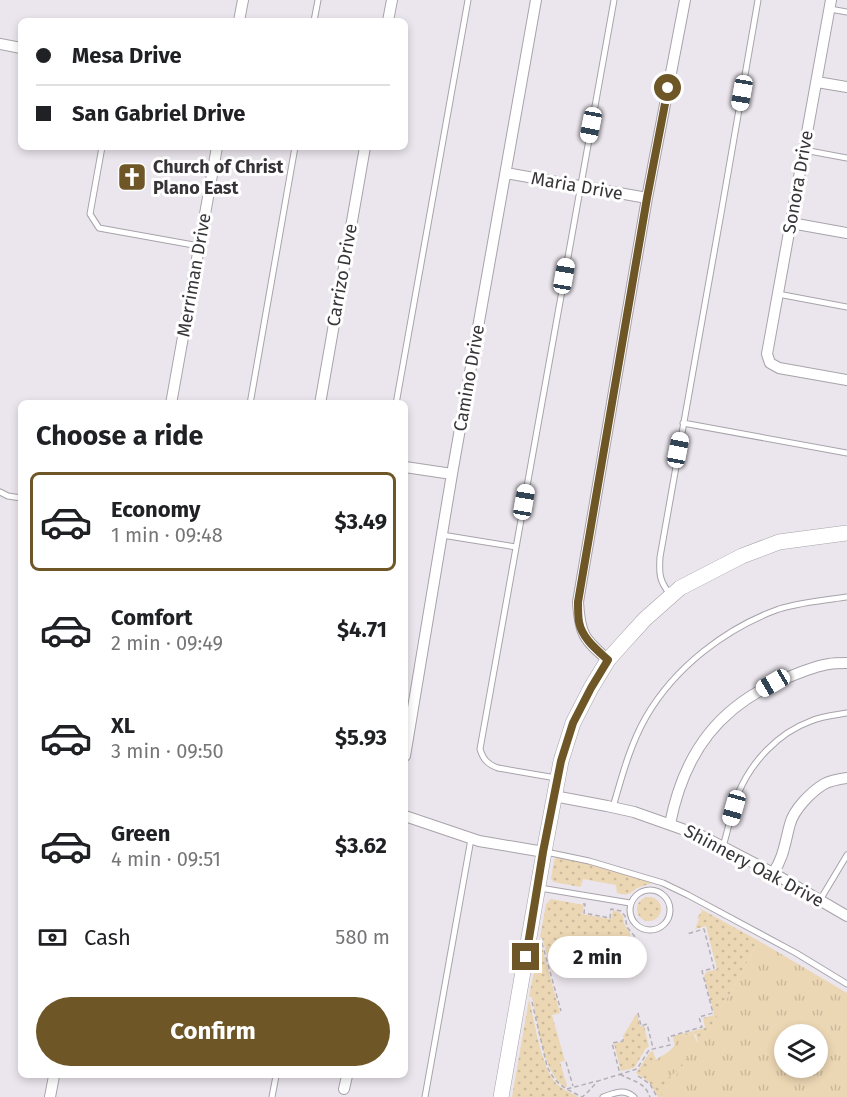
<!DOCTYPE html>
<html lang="en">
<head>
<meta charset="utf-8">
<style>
  :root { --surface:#fff; --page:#f6f6f6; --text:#202124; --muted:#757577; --line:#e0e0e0; --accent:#6e5626 }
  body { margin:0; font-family:"Fira Sans",sans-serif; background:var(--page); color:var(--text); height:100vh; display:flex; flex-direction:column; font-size:22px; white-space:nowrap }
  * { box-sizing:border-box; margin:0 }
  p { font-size:20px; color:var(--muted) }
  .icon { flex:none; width:33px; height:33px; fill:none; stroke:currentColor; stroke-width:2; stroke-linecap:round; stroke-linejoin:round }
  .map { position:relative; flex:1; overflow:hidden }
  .details { position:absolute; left:18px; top:400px; width:390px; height:678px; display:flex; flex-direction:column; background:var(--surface); border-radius:9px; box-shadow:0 3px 9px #0003 }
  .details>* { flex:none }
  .top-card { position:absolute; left:18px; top:18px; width:390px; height:132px; border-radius:9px; box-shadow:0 3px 9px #0003; display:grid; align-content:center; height:132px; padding:0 18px; background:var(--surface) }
  .buttons { position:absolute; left:774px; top:1024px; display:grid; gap:12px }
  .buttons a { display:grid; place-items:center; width:54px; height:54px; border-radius:50%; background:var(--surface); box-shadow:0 3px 9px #0003; font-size:30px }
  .end { position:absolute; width:27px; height:27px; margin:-14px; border:8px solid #6e5626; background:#fff; box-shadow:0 0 0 3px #fff }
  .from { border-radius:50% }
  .bubble { position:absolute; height:42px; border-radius:21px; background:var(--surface); box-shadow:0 3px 9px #0003; font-size:20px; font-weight:700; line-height:42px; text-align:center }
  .car { position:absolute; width:18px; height:36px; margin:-18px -9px; border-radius:8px; box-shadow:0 0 4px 2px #0007; background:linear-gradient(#fff 24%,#345 0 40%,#fff 0 76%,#345 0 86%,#fff 0) }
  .top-card b { display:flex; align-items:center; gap:21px; height:57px; font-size:22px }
  .top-card b+b { border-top:2px solid var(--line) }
  .top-card i { width:15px; height:15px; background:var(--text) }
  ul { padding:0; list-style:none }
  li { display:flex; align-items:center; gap:18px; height:99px; margin:0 12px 9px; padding:0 6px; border:3px solid transparent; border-radius:9px }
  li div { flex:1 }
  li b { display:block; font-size:22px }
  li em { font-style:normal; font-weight:700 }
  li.on { border-color:var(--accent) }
  li>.icon { width:54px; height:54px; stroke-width:1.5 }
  h2 { padding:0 18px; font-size:27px; line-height:72px }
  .pay { display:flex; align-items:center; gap:15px; height:66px; padding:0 18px; font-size:22px }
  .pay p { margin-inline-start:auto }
  .primary-button { display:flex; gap:12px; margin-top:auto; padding:12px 18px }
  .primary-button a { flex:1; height:69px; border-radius:36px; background:var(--accent); color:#fff; font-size:24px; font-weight:700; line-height:69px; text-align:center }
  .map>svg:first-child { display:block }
  .grass { fill:url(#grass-dots) }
  .park { fill:url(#park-tufts); fill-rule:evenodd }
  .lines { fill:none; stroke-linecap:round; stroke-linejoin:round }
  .lane-casing { stroke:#a8a3aa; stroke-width:7 }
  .street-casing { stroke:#a8a3aa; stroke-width:12 }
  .secondary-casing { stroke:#a8a3aa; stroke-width:16 }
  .path { stroke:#b3afb5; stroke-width:1.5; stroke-dasharray:4.5 3; stroke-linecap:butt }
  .lane { stroke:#fff; stroke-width:5 }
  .street { stroke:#fff; stroke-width:10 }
  .secondary { stroke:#fff; stroke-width:15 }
  .route { stroke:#6e5626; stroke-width:8 }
  .labels { text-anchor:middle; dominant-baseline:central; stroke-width:6; stroke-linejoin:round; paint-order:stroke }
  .poi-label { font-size:18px; font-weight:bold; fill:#363437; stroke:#fff; text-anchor:start }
  .street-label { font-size:18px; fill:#363437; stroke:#fff }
</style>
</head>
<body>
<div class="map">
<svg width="847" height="1097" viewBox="0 0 847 1097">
  <defs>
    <pattern id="grass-dots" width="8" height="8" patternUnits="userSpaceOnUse" patternTransform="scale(1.5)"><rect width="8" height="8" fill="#ecd7b4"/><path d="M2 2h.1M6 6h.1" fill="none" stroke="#cbb99b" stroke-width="1.8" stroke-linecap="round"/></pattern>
    <pattern id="park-tufts" width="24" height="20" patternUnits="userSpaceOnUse" patternTransform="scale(1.5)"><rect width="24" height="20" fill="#ecd7b4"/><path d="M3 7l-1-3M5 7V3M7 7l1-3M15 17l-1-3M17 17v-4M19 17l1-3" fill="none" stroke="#cbb99b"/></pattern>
  </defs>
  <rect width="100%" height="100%" fill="#ebe6ed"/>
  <path class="grass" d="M557,857L592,864L652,883C647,885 642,886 637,888C634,890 631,893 628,894C625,895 620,894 617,893L616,885L583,879L581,886L580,887L554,882L551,879L554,860Z
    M637 909a12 12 0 1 1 24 0a12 12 0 1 1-24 0Z
    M551,899L584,905L582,914L611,919L613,910L619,912L623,916L624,923L627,929L630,932L631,939L608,945L609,952L566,965V968L552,972L542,938L540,937L546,904Z
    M699,908L759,941L714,1022L661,1097H658L649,1082L636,1073L650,1052L653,1051L656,1060L647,1071L698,1043L696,1035L692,1033L683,1036L675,1046L673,1038L674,1036L705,1028L703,1018L714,1015L704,976L706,972L717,969L706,926L695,929L699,919L697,918L702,911Z
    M540,940L560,1013L552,1015L565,1061L560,1062L567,1086L565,1088C542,1071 538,1024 532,997H529Z
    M529,999C535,1022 541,1070 558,1085C564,1091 573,1093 578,1097H512Z
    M637,1013L640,1026H644L649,1047L646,1048L634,1068L621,1071L614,1044L624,1041L623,1036Z"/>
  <path class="park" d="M759,941L847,993V1097H661L691,1054C677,1067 669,1091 647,1074V1071C650,1068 653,1062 657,1059C666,1053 675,1050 677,1038L693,1033L698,1044L714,1022ZM784,1035H818V1068H784Z"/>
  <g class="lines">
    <g class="lane-casing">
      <path id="lane" d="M830,9L847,12
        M314,21L318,0
        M102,147L90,214L99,228L199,246
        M804,150L847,158
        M778,294L847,307
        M250,404L295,147
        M396,404L468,0
        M683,423L847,453
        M0,492L8,496L21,498
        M442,535L516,547
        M670,594C659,581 659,573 660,557C692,371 727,186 758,0
        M556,778L498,768C487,764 483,759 480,749L614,0
        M613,807C622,776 630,745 646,717C675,667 726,628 779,609C801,602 825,600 847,597
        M723,847C728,829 732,811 738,794C751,762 778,733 811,721C822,716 835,715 847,713
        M546,852L589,861L663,883L688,895L796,953L847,984
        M540,888L630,903
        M630 910a20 20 0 1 1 40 0a20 20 0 1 1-40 0Z
        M820,900L847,855
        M272,1097L276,1076
        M425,1097L471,839
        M603,1097C615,1093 624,1088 634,1097"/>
    </g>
    <g class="street-casing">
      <path id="street" d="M831,0L767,354L770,363L779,368L847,380
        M239,21L243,0
        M388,21L392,0
        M0,44L21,48
        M817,82L847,87
        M506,173L647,198
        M791,223L847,233
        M171,404L217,147
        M320,404L365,147
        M405,467L452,474
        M608,660C584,639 580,635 578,602L647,198L685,0
        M405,756L452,474L536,0
        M554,796L607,806L634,812L702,836L773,873L847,916
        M405,816L479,841L544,852
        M670,824C684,752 720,704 789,677C801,672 815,666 829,664C834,663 841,663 847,663
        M773,873C784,857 785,842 790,824C794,809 811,792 824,784C830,781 840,779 847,778
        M344,1089L347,1076
        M50,1097L54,1076"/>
    </g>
    <g class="secondary-casing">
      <path id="secondary" d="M501,1097L544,852L561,761L573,723L591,688L608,660L624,642L645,619L680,588L742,556L779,542L847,533"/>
    </g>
    <path class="path" d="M583,904H585L584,913L610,918L611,909L621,911L625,916L627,927L636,938
      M542,943L561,1011
      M532,1002L547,1066C555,1084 564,1088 582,1097L586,1094L598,1081L637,1069L649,1050L670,1045L668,1037L702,1027L699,1017L713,1013L702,971L714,968L704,929L687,934
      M638,1013L641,1026L647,1024L653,1048
      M623,1039V1041L612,1043L620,1074C633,1082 644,1081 650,1097
      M566,1062L573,1086
      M638,1076L650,1084L657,1097
      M567,1089L597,1081"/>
    <use href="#lane" class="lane"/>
    <use href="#street" class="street"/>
    <use href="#secondary" class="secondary"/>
  </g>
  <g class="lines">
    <path class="route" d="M526,957L543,852L561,761L573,723L591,688L608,660C596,649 582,638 579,622C578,616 578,608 578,602L647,198L668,88"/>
  </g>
  <defs>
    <g id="church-square" transform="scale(1.5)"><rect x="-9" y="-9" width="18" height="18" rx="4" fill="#6e5626" stroke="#fff"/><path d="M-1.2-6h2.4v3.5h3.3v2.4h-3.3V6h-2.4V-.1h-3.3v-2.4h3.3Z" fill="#fff"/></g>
  </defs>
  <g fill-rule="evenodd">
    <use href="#church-square" x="132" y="177"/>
  </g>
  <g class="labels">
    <g class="poi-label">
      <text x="153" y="167">Church of Christ<tspan x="153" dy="21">Plano East</tspan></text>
    </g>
    <g class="street-label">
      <text transform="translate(798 182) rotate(-80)">Sonora Drive</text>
      <text transform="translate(577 186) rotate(10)">Maria Drive</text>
      <text transform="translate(194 275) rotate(-80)">Merriman Drive</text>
      <text transform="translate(342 275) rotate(-80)">Carrizo Drive</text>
      <text transform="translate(469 378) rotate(-80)">Camino Drive</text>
      <text transform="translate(754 866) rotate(28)">Shinnery Oak Drive</text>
    </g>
  </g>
</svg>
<div class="buttons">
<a><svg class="icon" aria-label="layers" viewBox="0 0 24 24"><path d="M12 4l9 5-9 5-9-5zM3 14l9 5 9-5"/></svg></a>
</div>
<i class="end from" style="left:668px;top:88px"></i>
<i class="end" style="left:526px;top:957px"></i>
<div class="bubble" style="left:548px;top:936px;width:99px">2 min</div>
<i class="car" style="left:742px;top:93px;rotate:190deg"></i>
<i class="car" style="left:591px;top:125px;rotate:191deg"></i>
<i class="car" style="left:564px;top:276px;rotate:10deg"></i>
<i class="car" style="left:678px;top:450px;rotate:11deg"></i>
<i class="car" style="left:524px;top:502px;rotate:10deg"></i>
<i class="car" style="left:773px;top:683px;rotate:240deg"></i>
<i class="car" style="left:734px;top:808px;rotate:196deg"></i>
<div class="top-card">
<b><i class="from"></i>Mesa Drive</b>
<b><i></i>San Gabriel Drive</b>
</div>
<section class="details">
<h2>Choose a ride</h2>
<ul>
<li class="on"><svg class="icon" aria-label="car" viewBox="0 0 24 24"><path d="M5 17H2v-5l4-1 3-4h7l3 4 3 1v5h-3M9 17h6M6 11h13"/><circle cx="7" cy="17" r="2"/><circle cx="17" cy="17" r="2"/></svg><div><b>Economy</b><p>1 min · 09:48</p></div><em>$3.49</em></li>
<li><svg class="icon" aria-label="car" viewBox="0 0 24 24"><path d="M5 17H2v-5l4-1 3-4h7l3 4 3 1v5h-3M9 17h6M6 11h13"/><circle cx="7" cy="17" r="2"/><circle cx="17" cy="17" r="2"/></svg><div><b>Comfort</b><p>2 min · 09:49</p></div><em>$4.71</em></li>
<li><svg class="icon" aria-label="car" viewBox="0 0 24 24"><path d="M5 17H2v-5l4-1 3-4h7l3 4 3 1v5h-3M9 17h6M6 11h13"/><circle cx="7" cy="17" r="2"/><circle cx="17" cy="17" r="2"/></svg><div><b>XL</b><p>3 min · 09:50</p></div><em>$5.93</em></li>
<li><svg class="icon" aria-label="car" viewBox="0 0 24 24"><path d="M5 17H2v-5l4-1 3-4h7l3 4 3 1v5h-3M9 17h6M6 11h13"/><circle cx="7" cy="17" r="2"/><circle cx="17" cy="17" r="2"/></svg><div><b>Green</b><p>4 min · 09:51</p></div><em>$3.62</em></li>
</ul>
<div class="pay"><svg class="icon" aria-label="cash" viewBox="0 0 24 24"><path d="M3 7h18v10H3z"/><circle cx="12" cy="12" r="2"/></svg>Cash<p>580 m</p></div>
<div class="primary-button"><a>Confirm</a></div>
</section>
</div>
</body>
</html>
